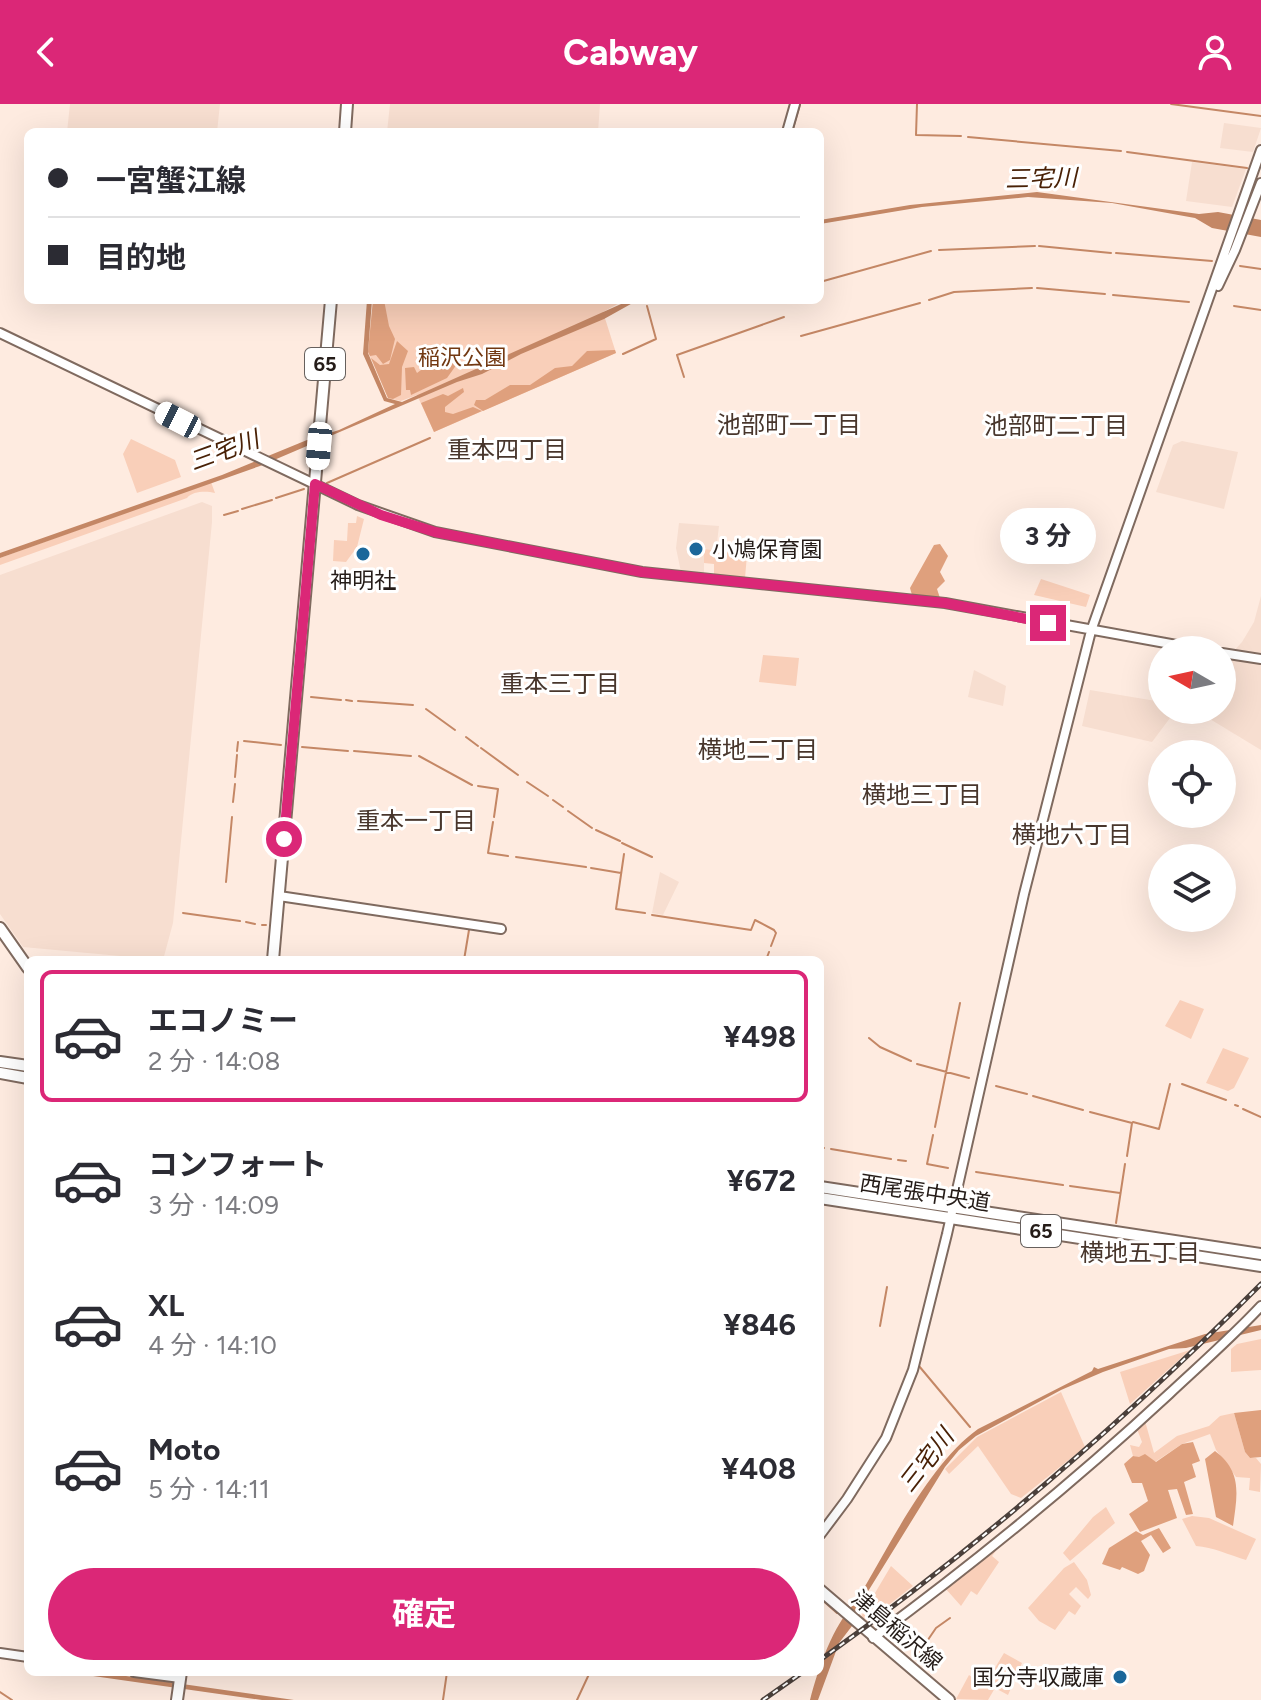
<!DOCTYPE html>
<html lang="ja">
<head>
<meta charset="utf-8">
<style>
  :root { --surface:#fff; --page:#f7f7f7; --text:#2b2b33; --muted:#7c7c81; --line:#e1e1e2; --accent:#db2777 }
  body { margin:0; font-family:Figtree,"Noto Sans JP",sans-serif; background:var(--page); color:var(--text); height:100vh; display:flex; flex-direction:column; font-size:30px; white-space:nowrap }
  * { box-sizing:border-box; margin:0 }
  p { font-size:26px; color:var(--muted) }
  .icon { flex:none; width:44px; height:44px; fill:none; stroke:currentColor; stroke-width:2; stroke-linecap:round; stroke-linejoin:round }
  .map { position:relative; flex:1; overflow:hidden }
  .details { position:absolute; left:24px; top:852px; width:800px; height:720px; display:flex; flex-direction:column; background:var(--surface); border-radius:12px; box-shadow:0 8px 32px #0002 }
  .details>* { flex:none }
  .top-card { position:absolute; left:24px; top:24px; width:800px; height:176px; border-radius:12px; box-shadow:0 8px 32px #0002; display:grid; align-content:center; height:176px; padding:0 24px; background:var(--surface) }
  .needle { width:52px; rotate:279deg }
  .fabs { position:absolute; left:1148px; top:532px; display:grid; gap:16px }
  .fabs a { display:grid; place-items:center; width:88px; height:88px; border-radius:50%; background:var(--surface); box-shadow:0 8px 32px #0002; font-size:40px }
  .end { position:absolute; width:36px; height:36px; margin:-18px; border:10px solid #db2777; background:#fff; box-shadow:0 0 0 4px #fff }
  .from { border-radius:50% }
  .bubble { position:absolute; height:56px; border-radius:28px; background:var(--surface); box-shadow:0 8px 32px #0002; font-size:26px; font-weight:700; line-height:56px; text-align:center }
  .car { position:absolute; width:24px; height:48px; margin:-24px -12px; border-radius:10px; box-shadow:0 0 6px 2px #0007; background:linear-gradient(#fff 24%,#345 0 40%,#fff 0 76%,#345 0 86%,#fff 0) }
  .top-card b { display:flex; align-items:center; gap:28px; height:76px; font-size:30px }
  .top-card b+b { border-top:2px solid var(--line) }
  .top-card i { width:20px; height:20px; background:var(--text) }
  ul { padding:14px 0 0; list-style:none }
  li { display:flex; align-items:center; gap:24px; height:132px; margin:0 16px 12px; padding:0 8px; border:4px solid transparent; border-radius:12px }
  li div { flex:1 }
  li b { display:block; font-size:30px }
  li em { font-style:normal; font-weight:700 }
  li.current { border-color:var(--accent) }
  li>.icon { width:72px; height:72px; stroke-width:1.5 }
  .button { display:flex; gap:16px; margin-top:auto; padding:16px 24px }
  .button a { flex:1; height:92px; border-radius:48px; background:var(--accent); color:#fff; font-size:32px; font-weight:700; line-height:92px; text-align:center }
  header { display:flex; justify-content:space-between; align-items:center; height:104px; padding:0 24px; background:var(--accent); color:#fff; font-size:36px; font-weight:700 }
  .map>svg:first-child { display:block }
  .built { fill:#f7ded0 }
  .green { fill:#f9cfb9 }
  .forest { fill:#dfa07d }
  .water { fill:#c48765 }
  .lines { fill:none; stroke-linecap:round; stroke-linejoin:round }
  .stream { stroke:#c48765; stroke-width:2 }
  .minor-casing { stroke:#7f6a5f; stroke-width:12 }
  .major-casing { stroke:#7f6a5f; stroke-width:14 }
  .minor { stroke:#fff; stroke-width:8 }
  .major { stroke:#fff; stroke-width:10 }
  .rail-casing { stroke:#4b403b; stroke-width:5 }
  .rail { stroke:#fff; stroke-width:2; stroke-dasharray:6; stroke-linecap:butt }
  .route { stroke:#db2777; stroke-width:10 }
  .poi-dot { fill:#1b679a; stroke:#fff; stroke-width:3 }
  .labels { text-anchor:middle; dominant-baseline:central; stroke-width:6; stroke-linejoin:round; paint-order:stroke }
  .shield { fill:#fff; stroke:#66605d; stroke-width:2 }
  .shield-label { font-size:20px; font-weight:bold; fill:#251c18 }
  .park-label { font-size:22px; fill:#723811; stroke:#fff }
  .poi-label { font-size:22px; fill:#251c18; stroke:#fff; text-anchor:start }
  .street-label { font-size:22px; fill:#251c18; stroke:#fff }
  .water-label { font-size:24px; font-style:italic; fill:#492106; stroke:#fff }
  .neighbourhood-label { font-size:24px; fill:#48362c; stroke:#fff }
</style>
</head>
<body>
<header><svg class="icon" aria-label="back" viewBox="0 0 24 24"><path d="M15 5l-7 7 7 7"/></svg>Cabway<svg class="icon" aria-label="person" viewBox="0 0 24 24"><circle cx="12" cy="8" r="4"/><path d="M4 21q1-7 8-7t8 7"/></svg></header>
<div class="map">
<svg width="1261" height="1596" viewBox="0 0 1261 1596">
  <rect width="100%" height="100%" fill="#feebe0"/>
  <path class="built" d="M70,0H220L217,28H67Z
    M390,0H600L598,28H387Z
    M1224,19L1261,24L1253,48L1220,44Z
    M1192,58L1246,65L1232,103L1186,97Z
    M1182,337L1238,348L1224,405L1156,388L1173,341Z
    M202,398L212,402V418L173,819L163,856L23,843L0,810V471Z
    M679,419L719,422L716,447L704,446V471L681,468L676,444Z
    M1261,492V646L1195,606H1222V560L1242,538L1254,518Z
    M974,566L1006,582L1003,602L968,593Z
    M1090,586L1162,598V606H1176L1152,638L1082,622Z
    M660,768L679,778L663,811L652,809Z"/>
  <path class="green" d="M373,196H625L603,208L616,249L434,328L417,291L401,297L388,294L368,248Z
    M131,335L175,356L181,373L137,389L123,350Z
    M211,378L215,389C206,387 193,387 187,394L0,461V454Z
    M357,412L364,415L357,443L346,458L333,457L334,436L347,437L348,419H356Z
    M704,445L747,451L745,474L714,471V460L704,459Z
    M1041,475L1090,491L1086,503L1034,491Z
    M763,551L799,554L796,582L759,578Z
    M1180,896L1204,905L1191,935L1165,922Z
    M1223,944L1249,954L1234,984L1228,987L1206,979Z
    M1261,1235V1266L1231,1268V1245L1237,1240Z
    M1190,1246L1130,1300L1120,1268Z
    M1061,1288L1085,1343L1021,1394L1011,1390L978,1342L949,1370L945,1365L977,1333Z
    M1234,1309L1245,1348L1250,1354H1256L1261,1360L1260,1388L1249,1386L1250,1374L1236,1373L1216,1346L1210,1330L1182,1340L1155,1358L1133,1352L1130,1341L1139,1343L1142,1338L1137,1325L1145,1317L1154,1349L1177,1332L1209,1322L1220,1312Z
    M1106,1403L1115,1419L1070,1457L1063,1449L1093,1413Z
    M1192,1412L1209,1414L1256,1435L1246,1456C1229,1451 1213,1443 1196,1442L1182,1415Z
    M1001,1440L992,1452L999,1458L977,1491L971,1487L961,1502L945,1484Z
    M1074,1458L1087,1476L1091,1491L1088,1495L1076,1483L1069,1490L1081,1502L1075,1511L1069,1507L1055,1526L1039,1517L1028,1504L1064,1464Z
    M891,1462L913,1482L864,1520L859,1516Z
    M1004,1549L1022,1559L1008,1591L995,1584L988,1596L956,1595L969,1571L984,1582Z"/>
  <path class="forest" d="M373,196H384L389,222L395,235L390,256L383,260L376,251L370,252L368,248Z
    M397,237L408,247L402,263L401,291L393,295L388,294L371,254L380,261L389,260Z
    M615,246L616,249L483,307L474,301L476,296H485L510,281H530L555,264L572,262L587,247Z
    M448,255L457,260L447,274L411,291L410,286H406L405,264L414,263L417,269L421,266L420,262L427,256Z
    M463,284L464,288L445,303V308L453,310L473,303L482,307L434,328L421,299L443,290L448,292Z
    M940,440L948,452L940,468L945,477L937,485L940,494L912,491L910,484L934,441Z
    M1261,1306V1353L1250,1354L1245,1348L1234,1309Z
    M1193,1338L1200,1357L1192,1360L1196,1373L1184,1378L1193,1410L1186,1411L1177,1385L1168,1386L1177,1414L1140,1428L1129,1410L1148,1397L1142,1379H1132L1124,1360L1133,1352L1139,1353L1145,1350L1156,1358L1182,1340Z
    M1215,1347C1243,1368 1237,1392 1233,1422L1216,1413L1205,1355Z
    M1159,1424L1171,1444L1163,1449L1151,1431L1141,1437L1150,1451L1144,1467L1138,1470L1122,1463L1120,1466L1102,1460L1109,1444L1136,1427L1143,1431Z"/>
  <path class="water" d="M1037,88L1199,110L1218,108L1261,116V133L1212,124L1195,114L1112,99L1028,93L922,103L820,120V116L910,101Z
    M367,196H372L368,249L387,294L402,298L630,196H638L604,215L521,250L482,270L457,278L260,362L0,454V449L222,371L307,336L339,326L395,300L384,297L363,250Z
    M1261,1221V1226L1186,1244L1169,1245L1103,1268L1061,1286L976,1332L959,1346L945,1363L854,1510L852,1522L839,1539L818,1596H810C819,1562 832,1523 857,1496C889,1443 928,1361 978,1325L1092,1267L1094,1263L1098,1265L1205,1230Z
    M65,1568H98L294,1596H262Z"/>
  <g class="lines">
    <path class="stream" d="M917,0L916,31L961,32
      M1171,0L1261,12
      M792,28L800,0
      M968,33L1121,47
      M1127,48L1247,64
      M1039,142L1111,149
      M939,146L1035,142
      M1116,149L1212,157
      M1240,162L1261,165
      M820,178L931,147
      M1037,184L1105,190
      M1113,191L1189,198
      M929,196L954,188L1032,184
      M1234,202L1261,206
      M801,232L920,199
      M623,250L656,235L647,202
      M684,273L677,251L784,213
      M327,379L430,334
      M276,394L304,385
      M242,405L272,396
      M224,411L238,407
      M311,593L341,596
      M346,596L352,597
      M358,597L413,601
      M426,605L455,626
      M466,633L478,642
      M244,637L281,641
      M302,643L348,647
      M481,644L518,671
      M237,647L238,638
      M354,647L411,652
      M419,652L472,681
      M235,673L237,651
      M527,678L548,692
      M478,682L498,685L494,713
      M553,696L563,703
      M233,698L235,680
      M568,707L592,724
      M493,718L488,749L508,752
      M596,726L620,737
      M622,739L652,753
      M624,750L616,805L645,809
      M516,753L586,763
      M591,764L621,769
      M226,778L232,713
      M183,809L240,817
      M652,811L751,826L755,816L774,826L776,829L771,842
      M246,818L255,820
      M262,821H266
      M464,856L469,826
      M766,856L769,848
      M869,934L880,943L911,957
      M917,960L969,974
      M0,964L13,966
      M1182,980L1226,996
      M996,982L1027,990
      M1033,992L1083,1006
      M1235,1001L1238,1002
      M1243,1005L1261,1013
      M1090,1008L1132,1019L1127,1052
      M1133,1018L1159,1025L1170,980
      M935,1023L960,899
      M933,1031L927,1060L948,1064
      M820,1044H824
      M831,1045L891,1055
      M898,1056L906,1057
      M976,1068L1063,1081
      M1070,1082L1120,1089
      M1116,1119L1125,1060
      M880,1222L887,1183
      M919,1262L970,1323
      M820,1494L837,1509
      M919,1549L936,1524L950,1514
      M0,1588L12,1596
      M443,1596L447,1568
      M577,1596L590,1568"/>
    <g class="minor-casing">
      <path id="minor" d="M787,28L795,0
        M1218,182L1235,146L1261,79
        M0,229L358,401L435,428L642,468L945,499L1204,546
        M1222,549L1261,555
        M279,792L501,825
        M820,1431L847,1395L886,1334L913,1266L947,1130L1024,790L1091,527L1261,46
        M873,1534C976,1458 1075,1377 1169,1290C1200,1261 1232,1233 1261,1202
        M0,1549L28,1553
        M134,1568L180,1574"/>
    </g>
    <g class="major-casing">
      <path id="major" d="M345,28L347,0
        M0,824L28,864
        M273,856L331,196
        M0,958L28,962
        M0,969L28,974
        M820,1083L1261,1150
        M820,1094L1261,1162
        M820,1486L949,1596
        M177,1596L181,1568"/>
    </g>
    <use href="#minor" class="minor"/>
    <use href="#major" class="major"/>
    <g class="rail-casing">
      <path id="rail" d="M820,1556C978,1443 1124,1318 1261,1180
        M763,1596L803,1568"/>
    </g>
    <use href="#rail" class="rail"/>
  </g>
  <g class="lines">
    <path class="route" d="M284,735L315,380L381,411L435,428L585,457L642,468L945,499L1048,519"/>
  </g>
  <g class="poi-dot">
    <circle cx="696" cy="445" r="8"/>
    <circle cx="363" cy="450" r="8"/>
    <circle cx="1120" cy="1573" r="8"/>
  </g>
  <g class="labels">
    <g class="shield">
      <rect x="305" y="244" width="40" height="32" rx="6"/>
      <rect x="1021" y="1111" width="40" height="32" rx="6"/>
    </g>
    <g class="shield-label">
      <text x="325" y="260">65</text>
      <text x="1041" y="1127">65</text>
    </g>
    <g class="park-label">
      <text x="462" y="253">稲沢公園</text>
    </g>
    <g class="poi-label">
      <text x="712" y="445">小鳩保育園</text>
      <text x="363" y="476" text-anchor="middle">神明社</text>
      <text x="1104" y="1573" text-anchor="end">国分寺収蔵庫</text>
    </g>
    <g class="street-label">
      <text transform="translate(925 1089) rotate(9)">西尾張中央道</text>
      <text transform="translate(897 1526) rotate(40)">津島稲沢線</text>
    </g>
    <g class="water-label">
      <text transform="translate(1041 74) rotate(-1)">三宅川</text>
      <text transform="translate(224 346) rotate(-20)">三宅川</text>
      <text transform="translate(926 1356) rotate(-52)">三宅川</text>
    </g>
    <g class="neighbourhood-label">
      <text x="789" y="320">池部町一丁目</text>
      <text x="1056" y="321">池部町二丁目</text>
      <text x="507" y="345">重本四丁目</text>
      <text x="560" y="579">重本三丁目</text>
      <text x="758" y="645">横地二丁目</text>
      <text x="922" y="690">横地三丁目</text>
      <text x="416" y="716">重本一丁目</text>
      <text x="1072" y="730">横地六丁目</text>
      <text x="1140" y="1148">横地五丁目</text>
    </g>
  </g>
</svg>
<div class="fabs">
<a><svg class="needle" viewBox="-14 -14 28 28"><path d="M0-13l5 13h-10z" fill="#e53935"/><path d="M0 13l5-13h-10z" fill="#7c7c81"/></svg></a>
<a><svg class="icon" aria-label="locate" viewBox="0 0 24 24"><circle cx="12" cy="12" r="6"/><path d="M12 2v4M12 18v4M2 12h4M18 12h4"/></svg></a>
<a><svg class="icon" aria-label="layers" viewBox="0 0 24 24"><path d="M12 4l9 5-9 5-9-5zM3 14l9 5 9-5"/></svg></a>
</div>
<i class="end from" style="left:284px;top:735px"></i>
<i class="end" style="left:1048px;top:519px"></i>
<div class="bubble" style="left:1000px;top:404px;width:96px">3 分</div>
<i class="car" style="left:178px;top:316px;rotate:297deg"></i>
<i class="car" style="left:319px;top:342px;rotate:185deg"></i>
<div class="top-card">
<b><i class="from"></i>一宮蟹江線</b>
<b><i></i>目的地</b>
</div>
<section class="details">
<ul>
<li class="current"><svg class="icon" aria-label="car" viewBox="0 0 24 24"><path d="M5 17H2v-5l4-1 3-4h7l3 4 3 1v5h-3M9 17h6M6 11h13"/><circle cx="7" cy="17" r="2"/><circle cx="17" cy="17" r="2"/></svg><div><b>エコノミー</b><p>2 分 · 14:08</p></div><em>¥498</em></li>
<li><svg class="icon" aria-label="car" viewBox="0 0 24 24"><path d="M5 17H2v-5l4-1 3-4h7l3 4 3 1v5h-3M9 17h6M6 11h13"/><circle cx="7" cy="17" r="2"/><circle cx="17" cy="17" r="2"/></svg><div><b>コンフォート</b><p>3 分 · 14:09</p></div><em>¥672</em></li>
<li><svg class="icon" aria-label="car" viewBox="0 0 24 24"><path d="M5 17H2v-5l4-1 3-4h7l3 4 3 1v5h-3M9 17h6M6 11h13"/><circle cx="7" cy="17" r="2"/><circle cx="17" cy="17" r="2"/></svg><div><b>XL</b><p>4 分 · 14:10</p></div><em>¥846</em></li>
<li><svg class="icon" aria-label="car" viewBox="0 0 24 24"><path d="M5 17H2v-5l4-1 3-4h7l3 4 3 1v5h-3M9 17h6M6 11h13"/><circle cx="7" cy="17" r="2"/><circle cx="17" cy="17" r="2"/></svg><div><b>Moto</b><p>5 分 · 14:11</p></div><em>¥408</em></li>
</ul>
<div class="button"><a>確定</a></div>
</section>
</div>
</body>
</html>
